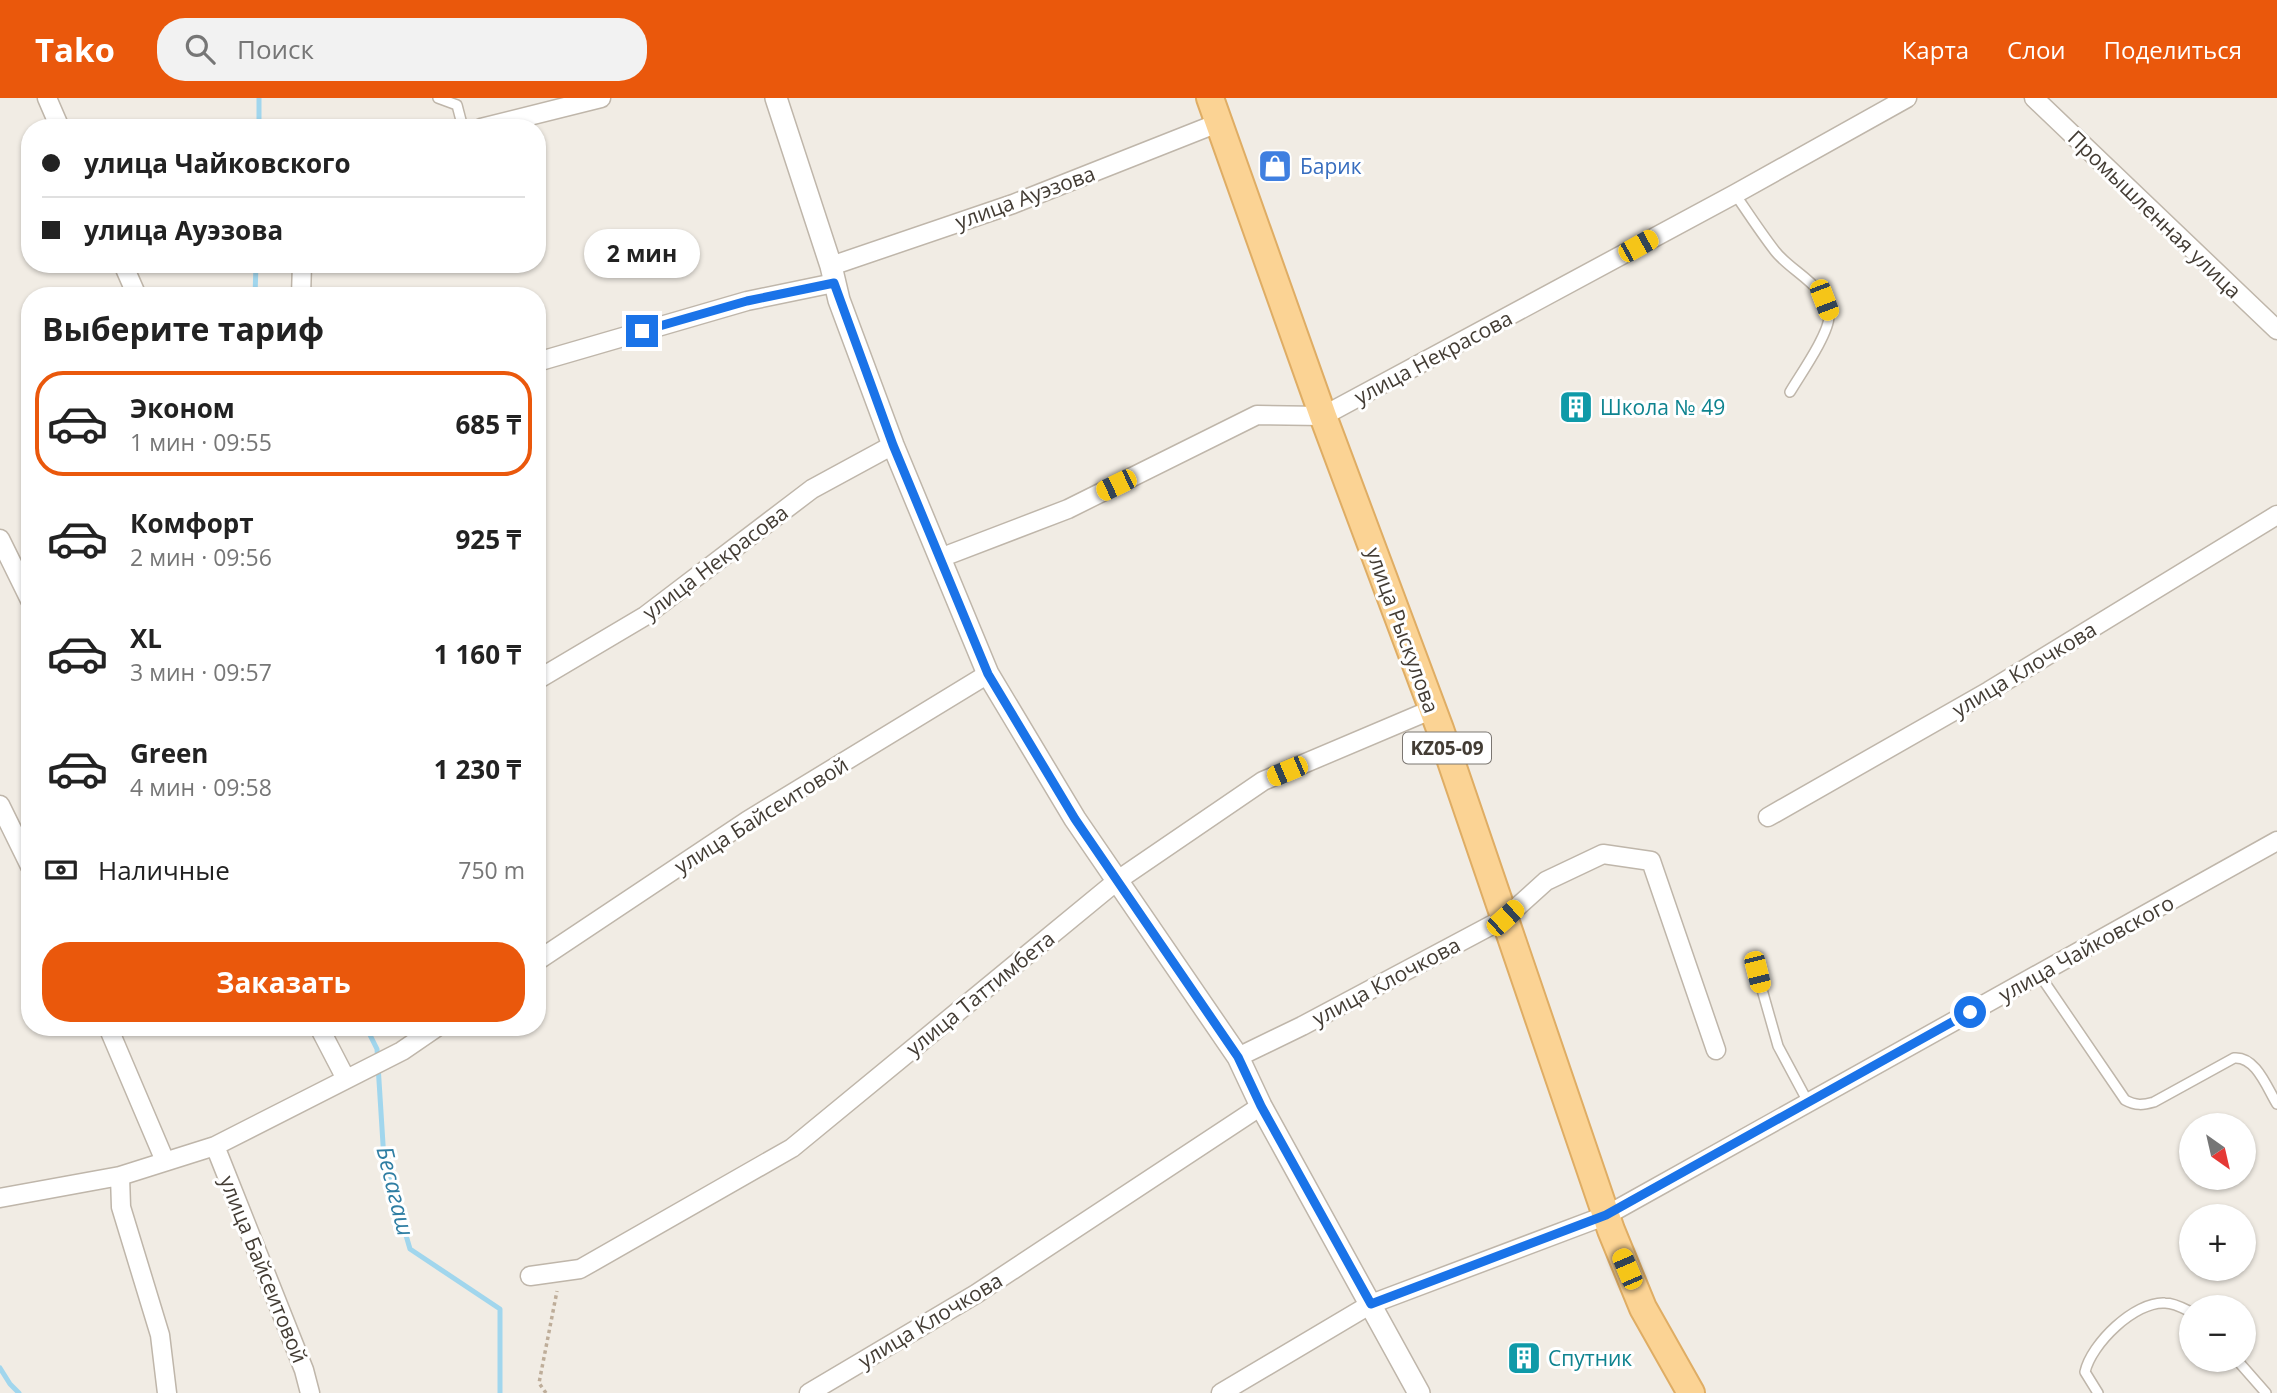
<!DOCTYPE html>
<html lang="ru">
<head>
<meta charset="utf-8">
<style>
  :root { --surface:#fff; --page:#f2f2f2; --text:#222; --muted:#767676; --line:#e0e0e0; --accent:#ea580c }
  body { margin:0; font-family:"Open Sans",sans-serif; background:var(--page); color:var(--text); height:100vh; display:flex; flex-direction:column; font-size:26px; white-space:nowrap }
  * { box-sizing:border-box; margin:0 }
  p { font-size:23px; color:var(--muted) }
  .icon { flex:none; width:38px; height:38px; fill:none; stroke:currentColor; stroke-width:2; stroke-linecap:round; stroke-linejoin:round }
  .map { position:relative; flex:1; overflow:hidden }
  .drawer { position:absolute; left:21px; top:189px; width:525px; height:749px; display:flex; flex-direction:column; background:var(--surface); border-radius:28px; box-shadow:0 2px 5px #0004 }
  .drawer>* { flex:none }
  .top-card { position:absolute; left:21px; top:21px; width:525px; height:154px; border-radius:28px; box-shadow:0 2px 5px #0004; display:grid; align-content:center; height:154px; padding:0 21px; background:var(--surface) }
  .needle { width:46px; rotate:146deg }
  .fabs { position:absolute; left:2179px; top:1015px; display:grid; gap:14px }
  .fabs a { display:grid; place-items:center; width:77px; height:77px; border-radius:50%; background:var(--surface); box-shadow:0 2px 5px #0004; font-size:35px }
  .end { position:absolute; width:32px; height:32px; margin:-16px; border:9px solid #1a73e8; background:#fff; box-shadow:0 0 0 4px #fff }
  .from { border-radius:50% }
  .bubble { position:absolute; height:49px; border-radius:24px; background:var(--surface); box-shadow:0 2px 5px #0004; font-size:23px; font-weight:700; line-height:49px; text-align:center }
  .car { position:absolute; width:21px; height:42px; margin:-21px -10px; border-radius:9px; box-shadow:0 0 5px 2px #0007; background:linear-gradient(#f5c518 24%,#345 0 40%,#f5c518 0 76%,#345 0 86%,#f5c518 0) }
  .top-card b { display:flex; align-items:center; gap:24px; height:66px; font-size:26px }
  .top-card b+b { border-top:2px solid var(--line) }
  .top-card i { width:18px; height:18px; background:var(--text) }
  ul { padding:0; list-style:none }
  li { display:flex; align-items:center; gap:21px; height:105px; margin:0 14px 10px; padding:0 7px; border:4px solid transparent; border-radius:28px }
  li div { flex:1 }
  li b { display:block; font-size:26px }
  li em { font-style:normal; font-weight:700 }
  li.current { border-color:var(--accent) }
  li>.icon { width:63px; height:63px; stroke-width:1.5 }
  h2 { padding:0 21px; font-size:32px; line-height:84px }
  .pay { display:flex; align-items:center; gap:18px; height:77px; padding:0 21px; font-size:26px }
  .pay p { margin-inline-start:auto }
  .button { display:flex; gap:14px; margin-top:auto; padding:14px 21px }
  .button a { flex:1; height:80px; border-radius:28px; background:var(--accent); color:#fff; font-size:28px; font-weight:700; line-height:80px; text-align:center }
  header { display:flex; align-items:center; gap:42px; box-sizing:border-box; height:98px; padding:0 35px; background:var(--accent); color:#fff }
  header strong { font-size:33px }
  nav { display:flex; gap:38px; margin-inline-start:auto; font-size:24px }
  .search { width:490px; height:63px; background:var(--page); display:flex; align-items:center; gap:18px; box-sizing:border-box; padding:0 24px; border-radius:28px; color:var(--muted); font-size:26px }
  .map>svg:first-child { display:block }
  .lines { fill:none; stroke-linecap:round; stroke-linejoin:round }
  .stream { stroke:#a1d6ed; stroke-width:5 }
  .service-casing { stroke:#bfb6aa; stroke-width:12 }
  .minor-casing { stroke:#bfb6aa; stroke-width:21 }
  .tertiary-casing { stroke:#bfb6aa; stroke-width:24 }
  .primary-casing { stroke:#dfad64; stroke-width:30 }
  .path { stroke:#bead99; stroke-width:3.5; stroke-dasharray:3.5 3.5; stroke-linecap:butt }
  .service { stroke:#fff; stroke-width:9 }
  .minor { stroke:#fff; stroke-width:18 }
  .tertiary { stroke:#fff; stroke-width:21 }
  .primary { stroke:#fbd394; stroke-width:26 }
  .route { stroke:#1a73e8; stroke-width:9 }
  .labels { text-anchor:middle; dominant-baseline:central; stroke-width:6; stroke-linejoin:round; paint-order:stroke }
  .shield { fill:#fff; stroke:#7b7671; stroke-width:2 }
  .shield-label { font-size:19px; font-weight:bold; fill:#433c34 }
  .shop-label { font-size:21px; fill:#366cbe; stroke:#fff; text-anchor:start }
  .street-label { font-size:21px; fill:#433c34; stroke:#fff }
  .culture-label { font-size:21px; fill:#0d838f; stroke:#fff; text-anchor:start }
  .water-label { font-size:23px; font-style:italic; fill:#2f7ea3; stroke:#fff }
</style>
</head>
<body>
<header>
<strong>Tako</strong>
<div class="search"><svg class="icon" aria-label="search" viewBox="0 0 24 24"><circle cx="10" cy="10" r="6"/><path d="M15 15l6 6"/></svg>Поиск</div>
<nav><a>Карта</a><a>Слои</a><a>Поделиться</a></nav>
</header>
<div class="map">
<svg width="2277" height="1295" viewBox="0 0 2277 1295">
  <rect width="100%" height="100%" fill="#f1ece4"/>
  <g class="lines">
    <path class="stream" d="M259,0V30
      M255,198L256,166
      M366,929L377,951L384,1062L410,1151L500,1211V1295
      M0,1270L10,1286L19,1295"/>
    <g class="service-casing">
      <path id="service" d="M438,0L457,7L463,30
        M1735,96C1748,115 1761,135 1775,153C1791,174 1828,188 1829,218C1829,236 1800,277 1790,294
        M1757,874L1778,948L1808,1004
        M2039,876L2125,1002C2136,1008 2143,1007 2154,1004L2234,960C2256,958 2267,990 2277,1006
        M2237,1262L2266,1295
        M2098,1295L2085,1274C2091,1246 2135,1203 2165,1205C2174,1205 2183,1210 2191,1214"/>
    </g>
    <g class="minor-casing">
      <path id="minor" d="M47,0L60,30
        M2034,0L2277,232
        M481,30L601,0
        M123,166L137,198
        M831,168L1013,106L1218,25
        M301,198L302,166
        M537,264L747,203L834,185
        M0,441L30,502
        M940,460L1068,411L1257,317L1323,318L1735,96L1907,0
        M537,582L645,518L812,391L893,347
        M0,707L30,768
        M1768,719L1989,593L2277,417
        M537,863L747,723L988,576
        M108,929L165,1063
        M319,929L346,981
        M1238,959L1302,928L1505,820L1546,783L1603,756L1651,763L1716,952
        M215,1048L304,1272L310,1295
        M120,1078L121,1109L160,1237L167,1295
        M0,1100L120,1078L215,1048L402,953L437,929
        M530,1178L580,1171L792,1050L1118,782L1263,683L1433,611
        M809,1295L976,1196L1261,1008
        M1221,1295L1371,1206L1607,1117L2277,743"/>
    </g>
    <g class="tertiary-casing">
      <path id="tertiary" d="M776,0L831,168L839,202L893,347L988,576L1075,721L1238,959L1261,1008L1419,1295"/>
    </g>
    <g class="primary-casing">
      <path id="primary" d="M1210,0L1323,318L1440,631L1611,1132L1643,1210L1691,1295"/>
    </g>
    <path class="path" d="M546,1295L539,1285L557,1193"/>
    <use href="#service" class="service"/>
    <use href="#minor" class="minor"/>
    <use href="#tertiary" class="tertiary"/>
    <use href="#primary" class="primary"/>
  </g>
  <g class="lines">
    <path class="route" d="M642,233L747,203L834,185L893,347L988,576L1075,721L1238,959L1261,1008L1371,1206L1606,1117L1970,914"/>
  </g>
  <defs>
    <g id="shop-square" transform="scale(1.75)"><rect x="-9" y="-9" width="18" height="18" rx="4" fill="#3f7fe0" stroke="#fff"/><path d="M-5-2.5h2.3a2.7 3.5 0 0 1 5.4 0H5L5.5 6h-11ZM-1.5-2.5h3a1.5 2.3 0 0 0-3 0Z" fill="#fff"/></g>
    <g id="building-square" transform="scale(1.75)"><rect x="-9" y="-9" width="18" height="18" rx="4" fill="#0f9aa8" stroke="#fff"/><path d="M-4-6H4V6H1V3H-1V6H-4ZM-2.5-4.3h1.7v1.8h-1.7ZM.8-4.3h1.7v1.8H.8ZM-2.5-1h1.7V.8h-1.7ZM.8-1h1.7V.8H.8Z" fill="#fff"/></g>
  </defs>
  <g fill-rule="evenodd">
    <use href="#shop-square" x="1275" y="68"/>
    <use href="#building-square" x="1576" y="309"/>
    <use href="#building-square" x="1524" y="1260"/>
  </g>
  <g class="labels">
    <rect class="shield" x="1403" y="634.5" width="88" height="31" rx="5"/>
    <g class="shield-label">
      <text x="1447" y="650">KZ05-09</text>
    </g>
    <g class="shop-label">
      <text x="1300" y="68">Барик</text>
    </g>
    <g class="street-label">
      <text transform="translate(1025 99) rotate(-20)">улица Ауэзова</text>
      <text transform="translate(2155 116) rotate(44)">Промышленная улица</text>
      <text transform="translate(1433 259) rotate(-28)">улица Некрасова</text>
      <text transform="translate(715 464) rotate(-37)">улица Некрасова</text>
      <text transform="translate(1403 532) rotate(70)">улица Рыскулова</text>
      <text transform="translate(2024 571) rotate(-31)">улица Клочкова</text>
      <text transform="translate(761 717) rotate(-32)">улица Байсеитовой</text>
      <text transform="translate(2086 850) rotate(-29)">улица Чайковского</text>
      <text transform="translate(1386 883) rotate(-28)">улица Клочкова</text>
      <text transform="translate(980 895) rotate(-39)">улица Таттимбета</text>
      <text transform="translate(264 1171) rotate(68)">улица Байсеитовой</text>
      <text transform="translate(930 1222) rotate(-31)">улица Клочкова</text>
    </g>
    <g class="culture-label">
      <text x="1600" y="309">Школа № 49</text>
      <text x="1548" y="1260">Спутник</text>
    </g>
    <g class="water-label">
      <text transform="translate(396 1093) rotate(76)">Бесагаш</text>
    </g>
  </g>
</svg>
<div class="fabs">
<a><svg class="needle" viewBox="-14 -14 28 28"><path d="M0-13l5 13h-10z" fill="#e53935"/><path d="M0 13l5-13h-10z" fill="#767676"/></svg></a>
<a>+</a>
<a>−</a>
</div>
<i class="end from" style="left:1970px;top:914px"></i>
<i class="end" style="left:642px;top:233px"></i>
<div class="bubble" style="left:584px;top:131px;width:116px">2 мин</div>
<i class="car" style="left:1638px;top:148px;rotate:61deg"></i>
<i class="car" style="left:1824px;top:202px;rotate:159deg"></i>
<i class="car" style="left:1116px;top:387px;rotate:244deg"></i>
<i class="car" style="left:1287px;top:673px;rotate:247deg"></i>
<i class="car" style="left:1505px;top:820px;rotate:48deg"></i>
<i class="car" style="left:1757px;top:874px;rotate:166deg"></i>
<i class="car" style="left:1627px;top:1171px;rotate:337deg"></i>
<div class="top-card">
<b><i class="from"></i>улица Чайковского</b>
<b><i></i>улица Ауэзова</b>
</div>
<section class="drawer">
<h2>Выберите тариф</h2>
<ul>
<li class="current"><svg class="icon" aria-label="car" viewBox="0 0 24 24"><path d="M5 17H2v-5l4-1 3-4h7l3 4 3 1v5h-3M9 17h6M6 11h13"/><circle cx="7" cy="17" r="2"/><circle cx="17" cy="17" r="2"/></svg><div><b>Эконом</b><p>1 мин · 09:55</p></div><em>685 ₸</em></li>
<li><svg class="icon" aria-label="car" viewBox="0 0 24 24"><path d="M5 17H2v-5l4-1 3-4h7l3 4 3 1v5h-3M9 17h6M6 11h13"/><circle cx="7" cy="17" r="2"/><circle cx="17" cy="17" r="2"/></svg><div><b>Комфорт</b><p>2 мин · 09:56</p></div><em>925 ₸</em></li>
<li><svg class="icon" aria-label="car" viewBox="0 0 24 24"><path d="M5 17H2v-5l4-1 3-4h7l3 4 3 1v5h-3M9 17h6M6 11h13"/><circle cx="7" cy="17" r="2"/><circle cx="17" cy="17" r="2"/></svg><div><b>XL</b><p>3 мин · 09:57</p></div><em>1 160 ₸</em></li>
<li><svg class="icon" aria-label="car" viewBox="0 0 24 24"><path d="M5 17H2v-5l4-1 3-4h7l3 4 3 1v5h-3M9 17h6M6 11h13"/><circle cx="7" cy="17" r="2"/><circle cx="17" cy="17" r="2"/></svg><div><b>Green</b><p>4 мин · 09:58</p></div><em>1 230 ₸</em></li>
</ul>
<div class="pay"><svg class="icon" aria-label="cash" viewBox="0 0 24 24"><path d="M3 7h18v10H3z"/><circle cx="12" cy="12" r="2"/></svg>Наличные<p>750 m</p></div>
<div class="button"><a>Заказать</a></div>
</section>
</div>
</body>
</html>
